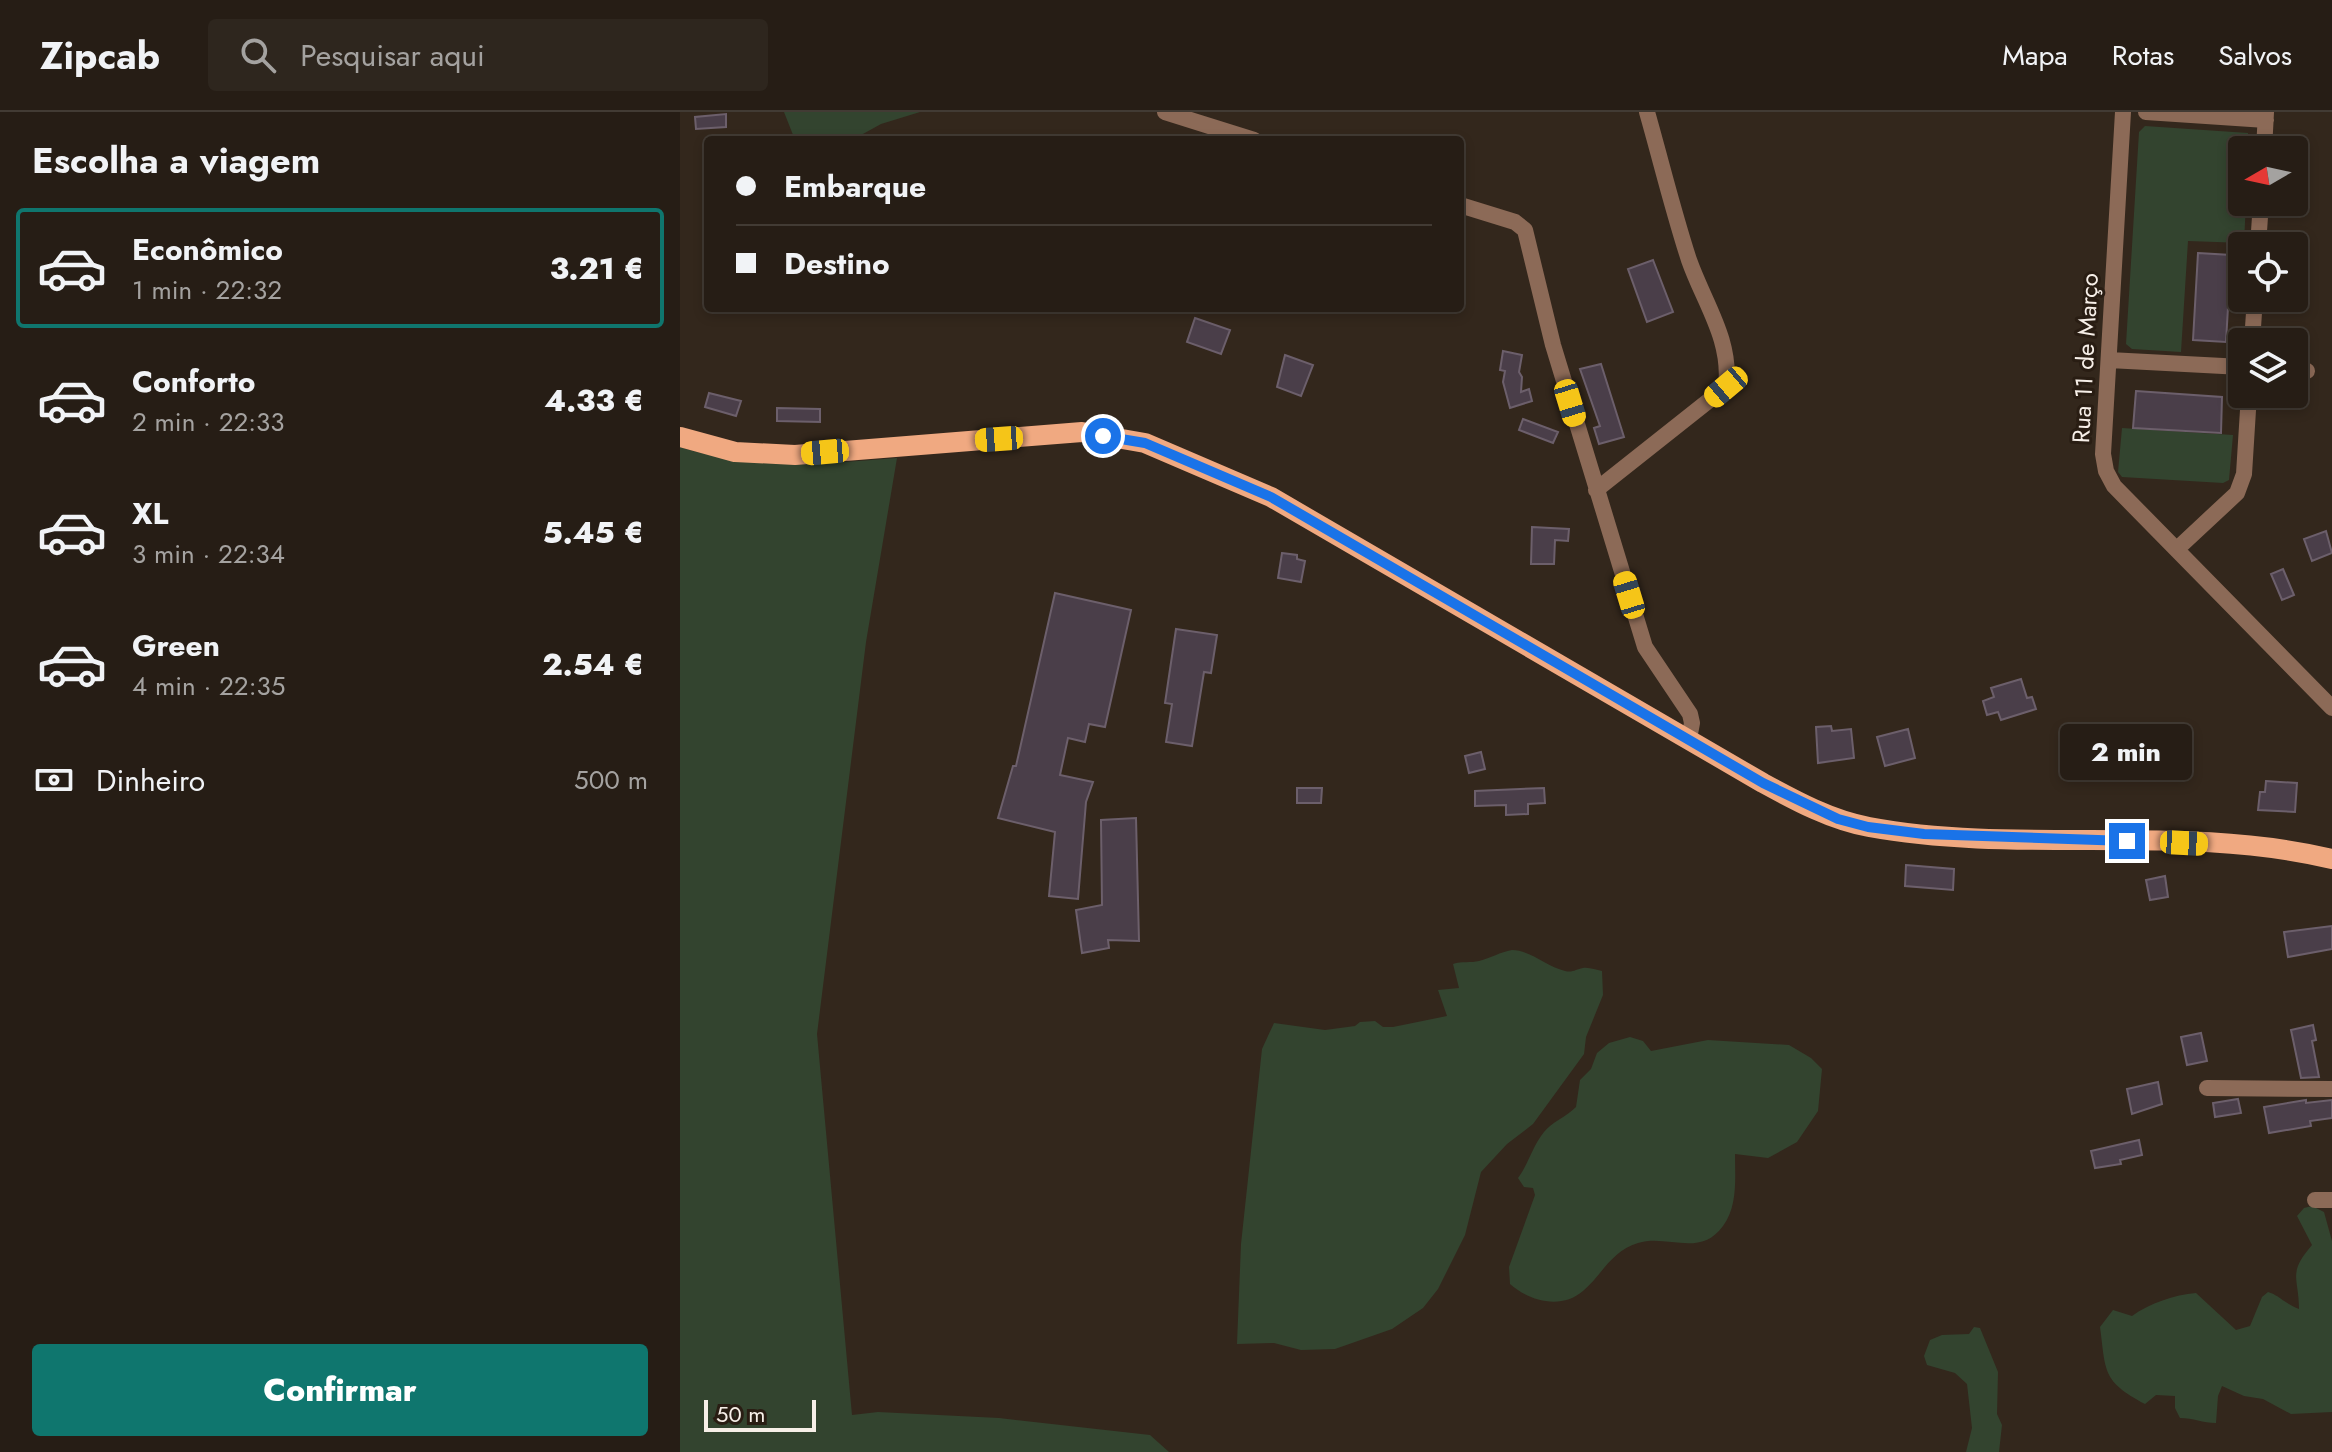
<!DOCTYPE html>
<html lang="pt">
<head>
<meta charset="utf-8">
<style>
  :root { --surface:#261d15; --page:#2e261e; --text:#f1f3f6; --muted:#a4a2a0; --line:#423b34; --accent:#0f766e }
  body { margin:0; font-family:Jost,sans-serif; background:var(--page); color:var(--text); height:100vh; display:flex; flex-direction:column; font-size:30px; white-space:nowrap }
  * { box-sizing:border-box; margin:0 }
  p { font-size:26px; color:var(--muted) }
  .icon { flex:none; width:44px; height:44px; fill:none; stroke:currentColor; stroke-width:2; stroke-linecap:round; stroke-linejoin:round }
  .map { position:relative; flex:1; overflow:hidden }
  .panel { display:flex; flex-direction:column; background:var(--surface); width:680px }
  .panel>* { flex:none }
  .guide { position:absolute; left:24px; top:24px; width:760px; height:176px; border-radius:8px; box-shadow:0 4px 12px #0003,0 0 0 2px var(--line); display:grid; align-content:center; height:176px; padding:0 32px; background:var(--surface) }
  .needle { width:52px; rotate:261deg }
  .fabs { position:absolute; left:1548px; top:24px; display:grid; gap:16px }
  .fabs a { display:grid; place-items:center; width:80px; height:80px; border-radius:8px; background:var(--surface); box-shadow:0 4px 12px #0003,0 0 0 2px var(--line); font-size:40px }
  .scale { position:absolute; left:24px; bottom:20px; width:112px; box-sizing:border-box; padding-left:8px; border:4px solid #f7efe8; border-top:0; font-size:22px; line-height:28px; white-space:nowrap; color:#f7efe8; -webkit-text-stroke:6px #291d13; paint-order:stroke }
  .end { position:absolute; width:36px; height:36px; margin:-18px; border:10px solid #1a73e8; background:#fff; box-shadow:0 0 0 4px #fff }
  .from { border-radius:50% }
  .bubble { position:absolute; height:56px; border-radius:8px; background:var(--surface); box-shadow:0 4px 12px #0003,0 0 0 2px var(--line); font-size:26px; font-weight:800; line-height:56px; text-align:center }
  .car { position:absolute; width:24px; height:48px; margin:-24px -12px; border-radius:10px; box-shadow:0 0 6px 2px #0007; background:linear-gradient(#f5c518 24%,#345 0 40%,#f5c518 0 76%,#345 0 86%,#f5c518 0) }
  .guide b { display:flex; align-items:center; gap:28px; height:76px; font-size:30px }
  .guide b+b { border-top:2px solid var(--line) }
  .guide i { width:20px; height:20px; background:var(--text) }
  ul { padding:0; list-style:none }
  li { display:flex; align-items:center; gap:24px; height:120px; margin:0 16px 12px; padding:0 16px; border:4px solid transparent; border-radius:8px }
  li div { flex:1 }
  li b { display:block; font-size:30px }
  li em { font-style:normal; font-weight:800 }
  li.on { border-color:var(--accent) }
  li>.icon { width:72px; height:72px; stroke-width:1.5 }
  h2 { padding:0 32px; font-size:36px; line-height:96px }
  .pay { display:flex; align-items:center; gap:20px; height:88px; padding:0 32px; font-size:30px }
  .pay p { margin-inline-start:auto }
  .primary-button { display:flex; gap:16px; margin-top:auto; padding:16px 32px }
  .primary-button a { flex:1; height:92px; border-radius:8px; background:var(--accent); color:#fff; font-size:32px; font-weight:800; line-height:92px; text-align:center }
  header { display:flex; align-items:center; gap:48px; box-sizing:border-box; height:112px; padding:0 40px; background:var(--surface); border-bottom:2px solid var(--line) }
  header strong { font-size:38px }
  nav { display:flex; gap:44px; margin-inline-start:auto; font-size:28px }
  .search { width:560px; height:72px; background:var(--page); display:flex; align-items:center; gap:20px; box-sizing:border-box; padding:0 28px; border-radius:8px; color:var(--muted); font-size:30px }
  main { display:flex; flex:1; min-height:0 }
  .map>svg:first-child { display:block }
  .green { fill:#33442f }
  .building { fill:#4a3e49; stroke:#6c5f6b; stroke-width:2 }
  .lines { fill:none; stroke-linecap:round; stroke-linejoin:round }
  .minor { stroke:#8c6a57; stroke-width:16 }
  .major { stroke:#f0a981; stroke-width:20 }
  .route { stroke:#1a73e8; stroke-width:10 }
  .labels { text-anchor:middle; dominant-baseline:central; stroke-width:6; stroke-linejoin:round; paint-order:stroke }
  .street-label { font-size:24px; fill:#f7efe8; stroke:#291d13 }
</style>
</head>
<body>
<header>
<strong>Zipcab</strong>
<div class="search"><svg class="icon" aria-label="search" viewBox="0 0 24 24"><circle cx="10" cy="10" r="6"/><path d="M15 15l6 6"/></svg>Pesquisar aqui</div>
<nav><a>Mapa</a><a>Rotas</a><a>Salvos</a></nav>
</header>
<main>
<section class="panel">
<h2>Escolha a viagem</h2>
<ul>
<li class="on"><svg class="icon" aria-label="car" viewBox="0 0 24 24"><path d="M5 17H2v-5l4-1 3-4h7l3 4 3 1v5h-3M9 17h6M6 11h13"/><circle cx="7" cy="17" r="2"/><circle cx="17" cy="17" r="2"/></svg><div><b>Econômico</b><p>1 min · 22:32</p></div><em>3.21 €</em></li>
<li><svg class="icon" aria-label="car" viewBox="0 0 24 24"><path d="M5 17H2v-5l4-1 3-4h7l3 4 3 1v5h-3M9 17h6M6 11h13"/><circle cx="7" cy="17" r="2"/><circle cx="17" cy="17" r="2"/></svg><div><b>Conforto</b><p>2 min · 22:33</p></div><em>4.33 €</em></li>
<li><svg class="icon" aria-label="car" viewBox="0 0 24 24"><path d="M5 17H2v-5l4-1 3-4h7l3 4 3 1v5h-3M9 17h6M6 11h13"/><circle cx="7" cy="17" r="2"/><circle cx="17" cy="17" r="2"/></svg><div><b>XL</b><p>3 min · 22:34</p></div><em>5.45 €</em></li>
<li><svg class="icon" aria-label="car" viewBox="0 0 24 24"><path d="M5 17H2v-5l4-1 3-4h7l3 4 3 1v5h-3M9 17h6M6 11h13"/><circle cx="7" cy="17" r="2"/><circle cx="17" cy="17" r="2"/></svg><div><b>Green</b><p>4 min · 22:35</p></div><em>2.54 €</em></li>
</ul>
<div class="pay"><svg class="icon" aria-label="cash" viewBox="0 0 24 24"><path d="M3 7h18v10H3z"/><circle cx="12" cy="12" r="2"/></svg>Dinheiro<p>500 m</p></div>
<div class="primary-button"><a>Confirmar</a></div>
</section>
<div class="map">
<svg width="1652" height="1340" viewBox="0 0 1652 1340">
  <rect width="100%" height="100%" fill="#33271c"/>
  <path class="green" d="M104,0H240L201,12L172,28H115Z
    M1465,14L1568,21L1569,38H1562V90H1566L1564,131L1508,129L1501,240L1452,237L1446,232L1459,20Z
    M1442,316L1553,323L1549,368L1543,371L1442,365L1438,360Z
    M0,335C72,358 142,352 217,346L186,530L137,922L172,1303L198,1300L319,1306L470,1323L489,1340H0Z
    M832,838C850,838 866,854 885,859C893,861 896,857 903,856C909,855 916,858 922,859L923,883L906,925L904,942L853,1012L827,1032L801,1060L785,1123L758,1177L743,1196L712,1217L655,1237L621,1238L594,1231L557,1232L561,1132L582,937L594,911L645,918L675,914L680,910L695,909L703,915H713L767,904L758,878L779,876L773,852C782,849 791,851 799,849C811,846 820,840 832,838Z
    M950,925L963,929L971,939L1028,928L1109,933L1131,946L1142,957L1138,999L1117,1030L1088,1046L1055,1042C1055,1066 1058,1094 1043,1114C1020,1146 988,1122 958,1131C931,1139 922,1163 903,1179C881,1198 849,1189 830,1172L829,1155L855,1083L853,1076L844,1075L838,1066C849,1051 852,1035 864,1020C872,1010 886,1005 896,995L900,968L911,957L917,941L929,931Z
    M1632,1094L1644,1100L1652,1129V1300L1611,1302L1583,1287L1564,1284L1542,1274L1538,1284L1536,1311C1523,1311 1513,1306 1500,1306L1495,1296V1284L1476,1283L1465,1292C1422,1269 1426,1260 1420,1215L1433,1198L1452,1204C1470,1191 1494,1183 1516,1181L1556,1218L1570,1214L1582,1185L1588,1180C1599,1183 1605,1192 1619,1197C1619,1165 1607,1162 1632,1133L1617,1104L1624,1096Z
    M1294,1215L1300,1216L1318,1260L1317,1302L1322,1313L1319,1340H1286L1292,1316L1287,1272L1275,1261L1247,1253L1244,1244L1250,1228L1262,1223L1289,1222Z"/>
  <path class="building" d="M46,2V15L16,17L15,5Z
    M1518,141L1551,143L1546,230L1513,228Z
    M973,148L993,200L967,210L948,157Z
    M515,206L550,218L541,242L507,230Z
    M823,239L842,243L839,260L842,265L841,280L849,277L852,289L830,296L823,270L825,259L820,258Z
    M605,243L633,253L621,284L597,275Z
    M921,252L944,325L919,332L914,316L920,314L900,257Z
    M1456,279L1542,285L1541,321L1453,316Z
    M29,281L61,289L56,304L25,295Z
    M97,296L140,297V310L97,309Z
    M843,307L878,320L873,331L839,318Z
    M852,415L889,417L888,429L875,428L874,452H851Z
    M1646,419L1652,441L1632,449L1624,427Z
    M602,441L617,443V447L625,449L621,470L598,466Z
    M1603,457L1614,483L1602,488L1591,462Z
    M375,481L451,498L425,615L409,612L405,630L388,626L380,663L413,670L406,690L398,787L369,784L375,720L318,706L333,654H336Z
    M496,517L537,523L531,561L524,560L512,634L486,630L492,592L485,591Z
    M1341,567L1347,586L1352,585L1356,597L1321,608L1318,600L1307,603L1303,589L1314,585L1311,576Z
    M1151,614L1152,619L1171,617L1174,646L1138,651L1136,615Z
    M1228,617L1235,646L1205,654L1197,625Z
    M801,640L805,657L789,661L785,644Z
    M1586,669L1617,671L1615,700L1578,698L1580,680H1585Z
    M617,676H642L641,691H617Z
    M864,676L865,691L848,692V702L826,703V693L795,694V679Z
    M456,706L459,829L428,828L429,836L402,841L396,798L422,793L421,708Z
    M1226,753L1274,757L1273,778L1225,774Z
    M1485,764L1488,785L1470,788L1466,768Z
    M1652,814V837L1608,845L1604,820Z
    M1633,913L1636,928L1632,929L1639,965L1621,966L1611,918Z
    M1521,921L1527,949L1507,953L1501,925Z
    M1478,970L1482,992L1452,1002L1447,977Z
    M1558,987L1561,1001L1535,1005L1533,991Z
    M1626,988V991L1652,988V1006L1630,1009L1631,1014L1589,1021L1584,995Z
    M1459,1028L1462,1043L1440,1048L1441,1052L1415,1056L1411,1039Z"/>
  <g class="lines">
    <path class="minor" d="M485,0L574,28
      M1443,0L1423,342L1426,359L1434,374L1652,596
      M1466,0L1586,8
      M1584,38L1586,0
      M780,93L835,110L845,118L873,233L965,535L1010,602L1012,611L1009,627
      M1578,134L1581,90
      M1572,230L1575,186
      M1429,248L1562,255
      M1614,258L1627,259
      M916,378L1046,275C1052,228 1024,191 1009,148C993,99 981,49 967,0
      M1497,437L1557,381L1564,362L1569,282
      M1527,976L1652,977
      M1635,1088H1652"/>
    <path class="major" d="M0,325L55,340L115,343L402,320L465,331L591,385L1083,671C1116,689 1151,708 1189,715C1341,743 1501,711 1652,747"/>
  </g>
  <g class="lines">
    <path class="route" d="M423,324L465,331L591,385L1083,671L1158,707L1188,715L1244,722L1447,729"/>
  </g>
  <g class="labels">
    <g class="street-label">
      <text transform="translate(1405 246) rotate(-87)">Rua 11 de Março</text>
    </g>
  </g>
</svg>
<div class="fabs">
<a><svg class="needle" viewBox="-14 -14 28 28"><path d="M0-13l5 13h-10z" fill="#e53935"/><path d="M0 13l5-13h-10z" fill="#a4a2a0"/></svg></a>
<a><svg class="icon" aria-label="locate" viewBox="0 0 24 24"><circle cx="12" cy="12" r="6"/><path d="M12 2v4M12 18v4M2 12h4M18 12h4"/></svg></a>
<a><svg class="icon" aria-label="layers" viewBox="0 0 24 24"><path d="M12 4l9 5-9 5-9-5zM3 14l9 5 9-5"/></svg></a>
</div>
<div class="scale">50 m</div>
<i class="end from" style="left:423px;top:324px"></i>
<i class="end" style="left:1447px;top:729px"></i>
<div class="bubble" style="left:1380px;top:612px;width:132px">2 min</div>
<i class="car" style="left:1046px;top:275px;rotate:230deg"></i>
<i class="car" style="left:890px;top:291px;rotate:163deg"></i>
<i class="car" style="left:319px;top:327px;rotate:266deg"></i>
<i class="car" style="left:145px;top:340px;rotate:265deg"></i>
<i class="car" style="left:949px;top:483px;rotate:343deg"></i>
<i class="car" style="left:1504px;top:731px;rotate:93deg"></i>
<div class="guide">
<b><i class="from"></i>Embarque</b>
<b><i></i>Destino</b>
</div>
</div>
</main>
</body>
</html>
